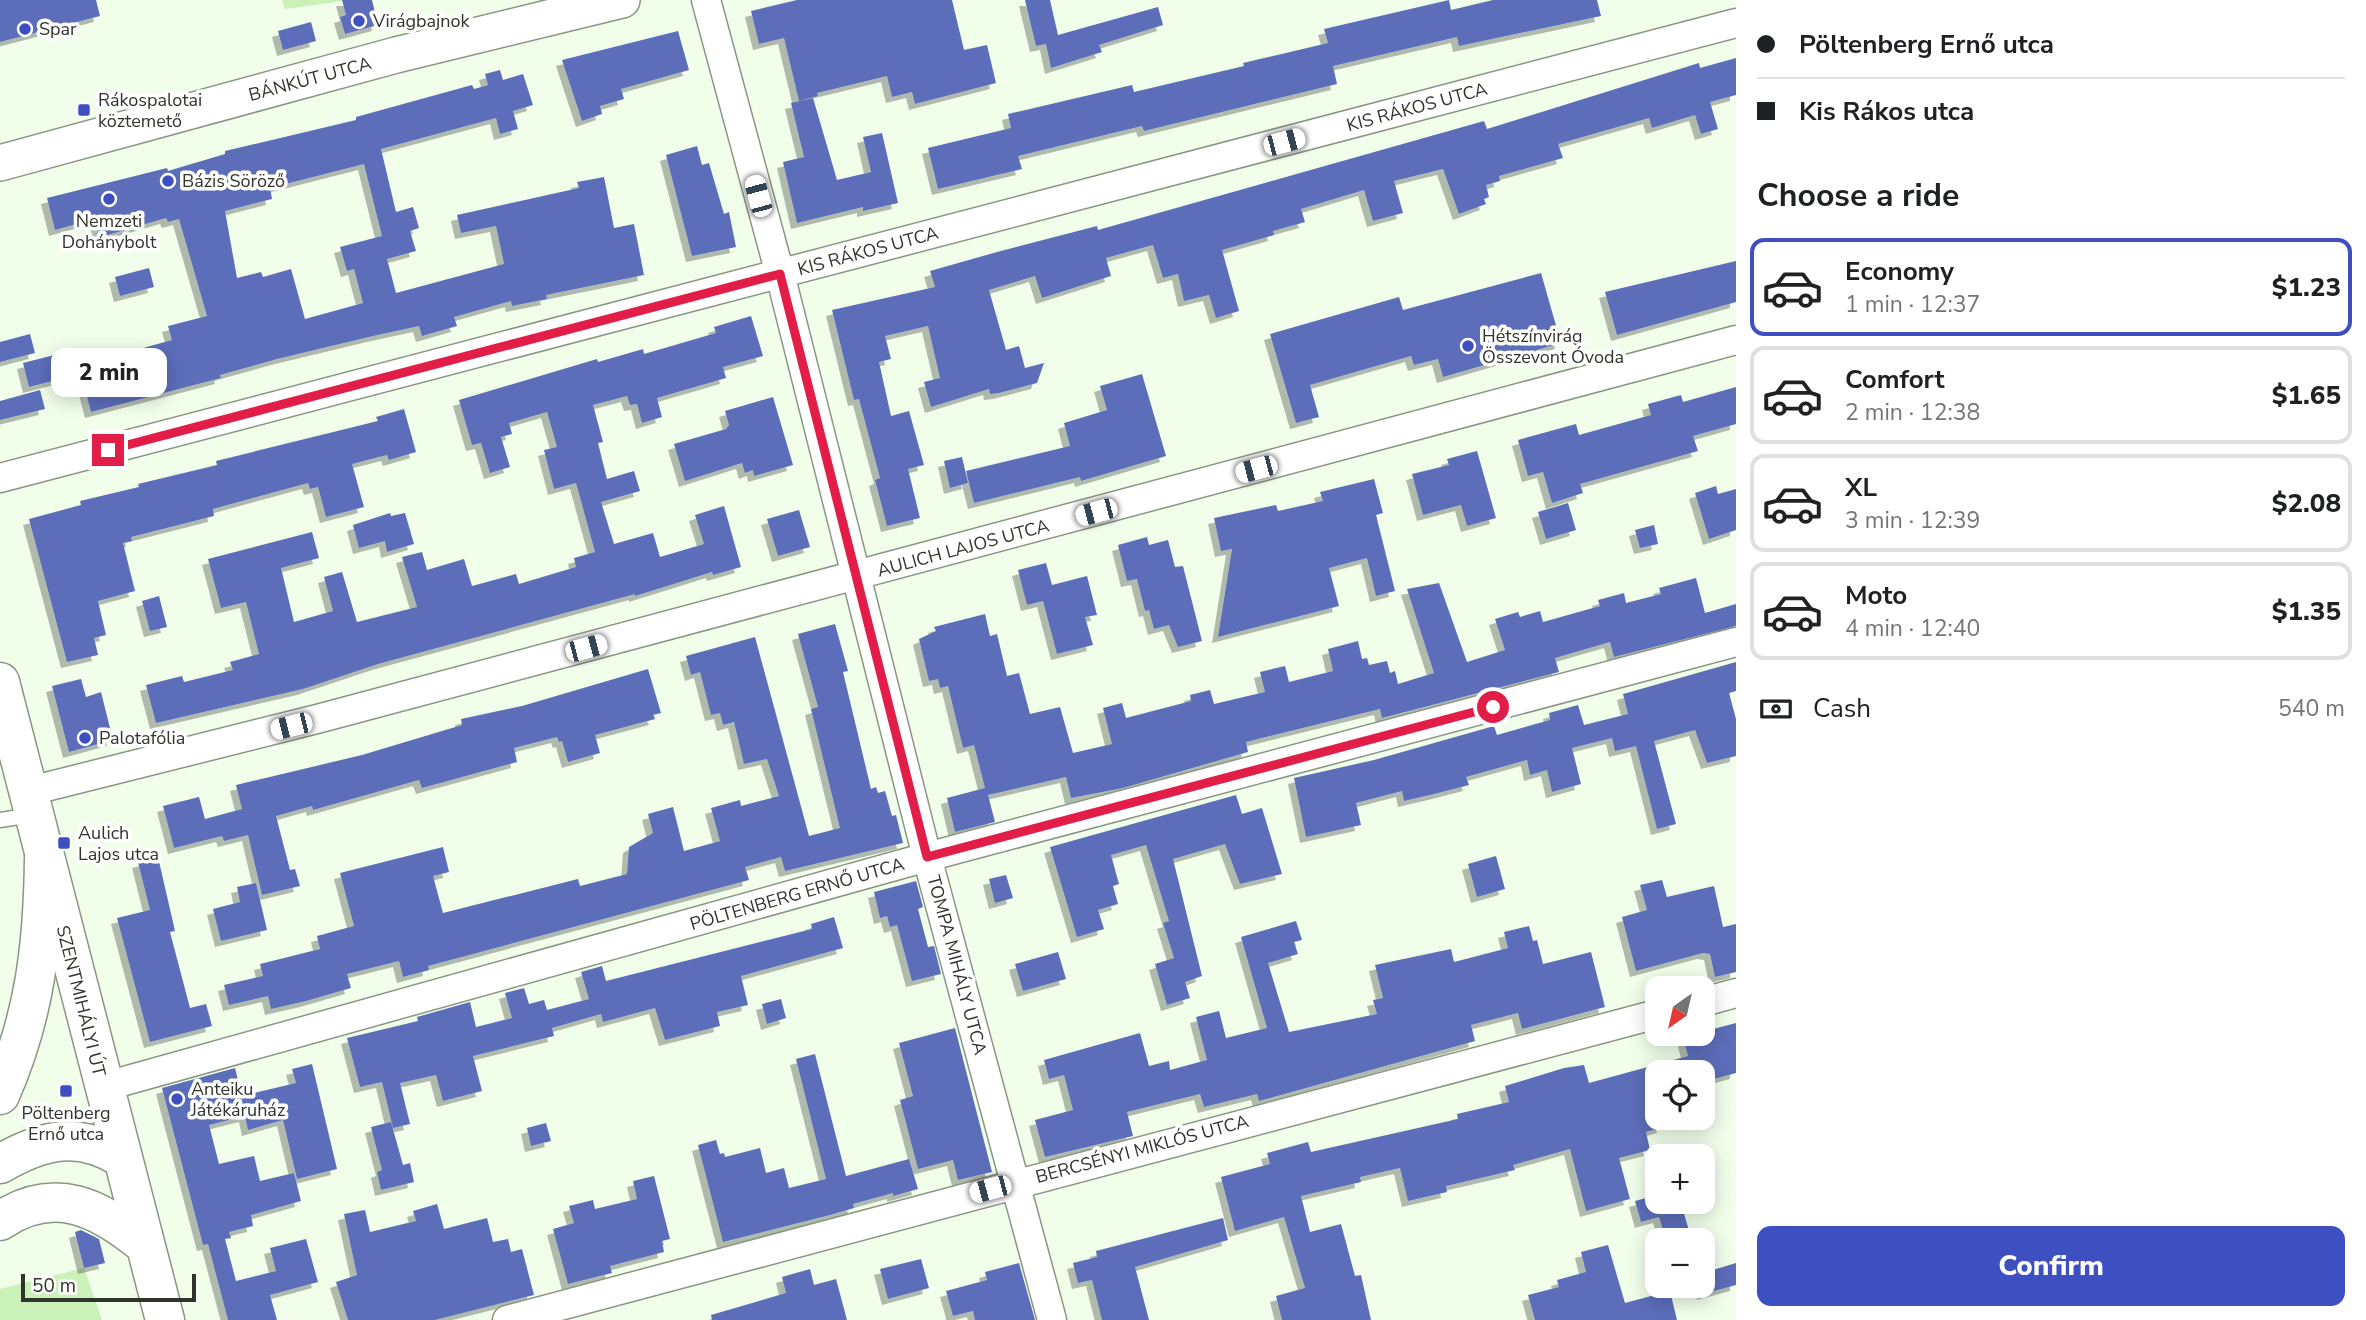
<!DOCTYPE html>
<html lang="en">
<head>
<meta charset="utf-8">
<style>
  :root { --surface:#fff; --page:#f2f2f2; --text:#202124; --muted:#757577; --line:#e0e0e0; --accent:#3e4fc2 }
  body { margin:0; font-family:"Nunito Sans",sans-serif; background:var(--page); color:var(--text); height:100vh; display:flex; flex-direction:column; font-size:26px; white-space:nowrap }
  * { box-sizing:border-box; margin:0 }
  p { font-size:23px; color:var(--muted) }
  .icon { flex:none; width:38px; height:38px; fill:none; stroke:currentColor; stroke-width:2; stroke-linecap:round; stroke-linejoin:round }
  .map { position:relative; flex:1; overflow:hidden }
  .sheet { display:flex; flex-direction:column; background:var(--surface); width:630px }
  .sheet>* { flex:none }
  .top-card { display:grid; align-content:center; height:154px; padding:0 21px; background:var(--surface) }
  .needle { width:46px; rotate:214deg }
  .buttons { position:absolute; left:1645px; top:976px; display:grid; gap:14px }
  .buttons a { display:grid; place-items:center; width:70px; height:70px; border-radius:14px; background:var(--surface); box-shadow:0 4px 18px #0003; font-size:35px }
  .scale { position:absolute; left:21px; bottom:18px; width:175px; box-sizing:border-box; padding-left:7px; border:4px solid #2f342c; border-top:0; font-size:19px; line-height:24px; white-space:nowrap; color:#2f342c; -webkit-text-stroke:5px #fff; paint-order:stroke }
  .end { position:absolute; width:32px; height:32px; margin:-16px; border:9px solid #e11d48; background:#fff; box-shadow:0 0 0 4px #fff }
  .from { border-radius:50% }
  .bubble { position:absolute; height:49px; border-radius:14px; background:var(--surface); box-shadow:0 4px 18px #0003; font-size:23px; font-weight:800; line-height:49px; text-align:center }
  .car { position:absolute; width:21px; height:42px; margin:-21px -10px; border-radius:9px; box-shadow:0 0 5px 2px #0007; background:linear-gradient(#fff 24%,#345 0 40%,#fff 0 76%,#345 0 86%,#fff 0) }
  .top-card b { display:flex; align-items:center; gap:24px; height:66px; font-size:26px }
  .top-card b+b { border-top:2px solid var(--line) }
  .top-card i { width:18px; height:18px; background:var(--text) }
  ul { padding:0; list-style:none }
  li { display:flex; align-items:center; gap:21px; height:98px; margin:0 14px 10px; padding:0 7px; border:4px solid var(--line); border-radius:14px }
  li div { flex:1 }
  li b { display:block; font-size:26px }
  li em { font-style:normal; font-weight:800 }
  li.selected { border-color:var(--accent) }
  li>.icon { width:63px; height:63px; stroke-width:1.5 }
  h2 { padding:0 21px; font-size:32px; line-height:84px }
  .pay { display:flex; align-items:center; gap:18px; height:77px; padding:0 21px; font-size:26px }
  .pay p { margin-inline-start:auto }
  .button { display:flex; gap:14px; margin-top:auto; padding:14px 21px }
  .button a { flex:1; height:80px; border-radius:14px; background:var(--accent); color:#fff; font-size:28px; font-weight:800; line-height:80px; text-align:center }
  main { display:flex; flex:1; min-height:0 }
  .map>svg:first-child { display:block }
  .green { fill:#caf1b7 }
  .building { fill:#5c6eba; fill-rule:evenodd; filter:url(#shadow) }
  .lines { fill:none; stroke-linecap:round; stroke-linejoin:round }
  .service-casing { stroke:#8a9684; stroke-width:17 }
  .minor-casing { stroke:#8a9684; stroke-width:31 }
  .tertiary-casing { stroke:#8a9684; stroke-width:38 }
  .secondary-casing { stroke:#8a9684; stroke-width:41 }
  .primary-casing { stroke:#8a9684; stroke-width:41 }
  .motorway-casing { stroke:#8a9684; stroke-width:41 }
  .service { stroke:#fff; stroke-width:14 }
  .minor { stroke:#fff; stroke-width:28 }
  .tertiary { stroke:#fff; stroke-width:35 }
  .secondary { stroke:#fff; stroke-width:38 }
  .primary { stroke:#fff; stroke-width:38 }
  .motorway { stroke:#fff; stroke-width:38 }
  .route { stroke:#e11d48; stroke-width:9 }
  .poi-dot { fill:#3e4fc2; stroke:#fff; stroke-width:2.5 }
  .labels { text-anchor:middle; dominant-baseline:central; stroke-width:7; stroke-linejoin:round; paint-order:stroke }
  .poi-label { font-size:18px; fill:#2f342c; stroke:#fff; text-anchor:start }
  .street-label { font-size:18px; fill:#2f342c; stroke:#fff }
</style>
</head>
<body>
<main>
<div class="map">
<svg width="1736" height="1320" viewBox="0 0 1736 1320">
  <defs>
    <filter id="shadow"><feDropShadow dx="-6" dy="6" stdDeviation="0" flood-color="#0004"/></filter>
  </defs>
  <rect width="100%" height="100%" fill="#f0feea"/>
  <path class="green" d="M282,0H350L285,9Z
    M84,1268L102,1320H0V1289Z"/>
  <path class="building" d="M0,0H96L100,16L0,42Z
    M342,0H372L378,25L345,34L340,17L346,15Z
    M797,0H952L964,50L987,45L996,83L915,104L912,92L892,97L887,76L817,93L818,96L799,101L784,38L759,44L751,11Z
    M1025,0H1050L1058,35L1158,7L1163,25L1099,45L1102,52L1051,68L1046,44L1036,46Z
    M1449,0L1451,10L1493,0H1597L1601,16L1459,46L1457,37L1333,66L1337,84L1144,131L1142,126L1018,156L1022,169L938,189L928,148L1011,128L1008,114L1132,85L1134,92L1244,66L1243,63L1328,43L1324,29Z
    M311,22L316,41L283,50L278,31Z
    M678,31L689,70L621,89L624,99L600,106L602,114L582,121L562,60Z
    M1736,58V95L1710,102L1718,129L1701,134L1695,115L1652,128L1649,118L1558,144L1563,158L1499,176L1500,181L1486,185L1489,197L1484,199L1486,204L1459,214L1443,169L1394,181L1403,213L1373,221L1364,190L1301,209L1305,222L1273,231L1274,235L1222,250L1239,311L1216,318L1209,295L1184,301L1178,274L1163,278L1153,245L1106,258L1111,276L1042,298L1035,276L989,290L1006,350L1019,346L1025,368L1044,363L1037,383L999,393L990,394L989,389L931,407L924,382L940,378L928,326L885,336L891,359L879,362L891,416L909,411L924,465L908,469L920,518L887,526L875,480L880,478L859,399L854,400L832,310L935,287L930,271L997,252L1097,226L1098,230L1484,121L1487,129L1699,63L1700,68Z
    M500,70L503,80L523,74L533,105L513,111L518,129L500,134L496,118L381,149L396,212L413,207L419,228L410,231L416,251L387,259L396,293L504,264L496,226L461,233L457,215L579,188L577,182L604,177L614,228L634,224L644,275L546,295L547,299L512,306L511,301L454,317L457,326L422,336L419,326L373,336L277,359L220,375L221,378L91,412L79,366L172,340L168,326L207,316L179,219L168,222L166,218L101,237L95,219L55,230L47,198L167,168L168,171L225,154V151L356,120V117L472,85L474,89L488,85L485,74ZM364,164L382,236L340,247L347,271L354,269L363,303L305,319L291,269L263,277L261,272L237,278L225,211L272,199L270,188Z
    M813,98L837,180L871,172L863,137L882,133L898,203L863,211V207L797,223L783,162L804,157L791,103Z
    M697,146L702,165L709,163L724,214L729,212L736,247L692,256L666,155Z
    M1736,261V302L1617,335L1605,292Z
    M149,268L154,287L120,296L115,277Z
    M1541,273L1561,343L1443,377L1438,359L1414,365L1411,356L1310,385L1319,417L1296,423L1270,334L1399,297L1403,310Z
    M751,316L763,356L723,367L726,378L657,398L662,417L642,423L637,404L630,405L627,396L593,405L603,442L598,443L607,479L634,471L640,491L601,502L614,544L653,533L660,557L704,544L695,515L724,506L741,567L713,575L712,572L635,596V594L378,664L303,689L156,723L146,685L182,676L184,682L233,670L230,662L259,654L246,602L221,608L208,559L312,532L319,558L281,568L294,622L333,611L324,577L342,572L357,622L417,607L402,557L422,552L427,570L464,559L472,586L516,574L519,584L576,567L574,558L595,552L576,483L554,489L544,450L557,447L547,412L509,423L512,434L501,437L510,467L490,473L481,443L472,445L459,400L597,359L598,362L643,349L644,354L716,333L714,327Z
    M30,334L35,353L0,362V342Z
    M58,354L64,378L29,387L23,363Z
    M1142,374L1166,456L1081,481L1080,477L974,503L966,471L1070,446L1064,423L1107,410L1100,386Z
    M1736,387V424L1693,436L1698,451L1580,484L1583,493L1552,503L1543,472L1528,476L1518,440L1576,424L1579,435L1651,415L1648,404L1681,395L1683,402Z
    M40,390L45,409L0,420V401Z
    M773,397L793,465L754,476L753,470L745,473L742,463L685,481L674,444L726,429L729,425L725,411Z
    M404,409L416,452L389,460L387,455L352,464L364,507L326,517L318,487L310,489L308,483L213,509L214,516L131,537L132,541L123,543L135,591L98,601L106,635L94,638L98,655L67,662L29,519L81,505L80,501L139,487L138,484L217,465L216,461L378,421L376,417Z
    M1477,451L1496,518L1467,526L1461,505L1423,515L1412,474L1449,465L1447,459Z
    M962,457L968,483L950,488L944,461Z
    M1374,479L1383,513L1376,515L1395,591L1376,596L1367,558L1329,568L1339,606L1218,637L1232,549L1221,551L1214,518L1276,505L1278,511L1323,501L1320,492Z
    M1716,486L1718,494L1736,489V530L1709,539L1695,493Z
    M1568,503L1576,530L1546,539L1538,512Z
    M799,510L810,547L778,556L767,519Z
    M390,513L391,516L405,513L414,544L387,552L385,541L359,548L353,525Z
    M1654,525L1658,544L1640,548L1635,530Z
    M1147,537L1149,545L1168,540L1175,567L1183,566L1202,641L1178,647L1169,625L1154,629L1149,610L1145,611L1137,579L1127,581L1118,545Z
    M1046,563L1052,585L1087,576L1097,615L1085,617L1093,645L1057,654L1043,601L1027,605L1018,570Z
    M1696,578L1705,613L1736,604V626L1614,657L1610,642L1555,658L1559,672L1382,718L1380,709L1246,742L1248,752L1123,788L1071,798L1066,777L988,795L995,822L955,832L947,798L985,788L974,745L963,748L948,686L940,688L938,679L929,681L919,639L936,631L934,627L985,614L990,636L997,634L1007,676L1019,673L1030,714L1060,707L1073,753L1112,744L1103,708L1122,703L1126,718L1191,701L1190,695L1210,690L1214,704L1265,692L1260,672L1285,666L1289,682L1333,671L1328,649L1358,641L1362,659L1367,658L1369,665L1387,661L1390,673L1395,671L1398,684L1434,673L1407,589L1439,583L1467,662L1505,650L1495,619L1518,612L1520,617L1540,611L1543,622L1600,606L1598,600L1624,593L1626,603L1661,594L1659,588Z
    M159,596L167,627L150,631L142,601Z
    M835,624L848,671L843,672L871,789L876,787L878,793L885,791L892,816L896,815L903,843L785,871L781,857L745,867L749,880L428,966L429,970L403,977L399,961L347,974L351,988L306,1001L271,1009L268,996L229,1005L224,985L263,976L260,964L320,949L317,936L354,926L340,873L443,847L449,872L433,876L443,913L578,879L580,886L627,874L629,847L653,833L648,814L673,807L684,851L720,841L711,808L740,800L741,806L779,796L767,759L744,764L734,722L723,725L720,713L711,715L700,672L691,675L686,656L755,637L809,836L840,828L811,709L818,707L798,634Z
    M1736,662V691L1729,693L1736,719V756L1707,763L1695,730L1654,741L1676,824L1657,829L1636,746L1615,751L1612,738L1572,748L1581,784L1552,792L1547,770L1530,775L1527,760L1466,777L1469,785L1434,794L1404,801L1402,791L1356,803L1361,825L1306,837L1294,778L1374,760L1494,726L1497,735L1550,720L1549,713L1578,705L1584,725L1628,714L1623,694Z
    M648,669L661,713L653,715L655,719L595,735L600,753L568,762L562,741L559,742L557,737L514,748L517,762L422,788L419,780L313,810L312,806L276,816L290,870L295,869L300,886L262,895L248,835L224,841L222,836L174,848L163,806L199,797L205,819L242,809L236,785L362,755L462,725L461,719L522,706Z
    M81,679L86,697L101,692L113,740L69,752L52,686Z
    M1236,795L1242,814L1262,808L1282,874L1240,884L1225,844L1173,859L1202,976L1185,982L1190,998L1167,1005L1155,964L1174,958L1163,923L1169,921L1146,845L1111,855L1119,884L1113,886L1118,904L1098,910L1104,929L1077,937L1050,847Z
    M1496,856L1505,889L1477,897L1468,864Z
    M158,857L175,931L170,932L190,1008L206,1004L212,1026L150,1042L117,918L150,910L138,862Z
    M1006,875L1013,898L995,903L989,879Z
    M1662,880L1667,897L1714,886L1723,927L1736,924V972L1715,977L1710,954L1703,953L1636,971L1622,917L1647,910L1640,885Z
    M916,881L923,907L918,909L928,947L934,946L941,974L912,981L897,925L890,927L887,916L880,918L874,892Z
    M256,883L267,930L221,941L213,909L240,902L237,887Z
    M834,917L843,948L741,976L748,1005L717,1012L720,1026L665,1040L655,1008L603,1022L601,1014L552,1028L554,1036L473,1056L482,1091L443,1101L436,1075L400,1083L410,1124L393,1128L382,1082L360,1087L347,1038L418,1021L417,1017L470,1002L476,1027L512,1018L505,993L524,988L529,1004L544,1000L547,1010L589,999L581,972L602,966L606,981L812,929L811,924Z
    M1296,921L1302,940L1294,942L1298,954L1268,963L1289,1032L1377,1014L1373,1000L1383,998L1375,965L1451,949L1454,962L1508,948L1504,932L1529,926L1533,941L1537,940L1543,964L1591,952L1605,1007L1522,1029L1518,1013L1471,1025L1475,1041L1259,1101L1257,1094L1204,1107L1200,1094L1127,1112L1133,1136L1045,1157L1035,1120L1073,1110L1064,1075L1049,1079L1044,1060L1140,1033L1149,1066L1169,1061L1170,1070L1207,1060L1196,1017L1219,1011L1226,1038L1267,1028L1241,937Z
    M1058,952L1066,979L1023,991L1015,964Z
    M781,999L786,1018L767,1024L762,1004Z
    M1736,1023V1073L1703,1082V1073H1657V1118H1660L1663,1127L1646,1132L1650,1150L1619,1158L1630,1199L1586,1211L1570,1149L1513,1165L1515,1170L1446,1186L1447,1192L1408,1201L1400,1168L1360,1177L1361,1182L1301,1196L1310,1232L1341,1224L1355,1276L1361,1275L1371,1320H1282L1276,1296L1305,1288L1284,1217L1235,1231L1221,1177L1270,1164L1267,1153L1308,1142L1311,1152L1458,1119L1457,1114L1509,1102L1505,1086L1564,1068L1584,1065L1589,1083L1688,1056L1683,1037Z
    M955,1028L992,1172L958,1180L953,1160L918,1169L900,1100L913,1096L899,1043Z
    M815,1054L846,1176L909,1159L918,1189L893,1196V1193L853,1204L854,1208L830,1215L723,1242L698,1145L716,1140L720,1154L724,1153L725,1157L760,1148L766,1173L784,1168L789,1188L826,1179L796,1059Z
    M312,1064L337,1169L297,1179L283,1120L248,1130L245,1116L209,1125L219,1164L254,1156L260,1181L294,1173L301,1201L251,1215L253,1226L229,1232L231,1238L225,1239L236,1281L276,1271L270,1248L306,1239L318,1282L270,1295L277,1320H228L208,1244L203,1245L162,1088L235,1068L242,1096L296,1083L292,1069Z
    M391,1122L403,1165L410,1163L414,1182L381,1190L377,1172L382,1170L371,1127Z
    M546,1123L551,1141L531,1146L527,1128Z
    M654,1176L670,1239L662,1241L664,1252L610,1266L612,1273L568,1284L553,1229L574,1223L569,1206L593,1200L595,1209L637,1199L633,1181Z
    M1657,1195V1202H1692V1208L1683,1210L1690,1234L1666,1240L1659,1217L1641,1222L1635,1201Z
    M437,1204L444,1229L487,1218L493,1242L508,1239L511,1252L522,1249L534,1295L435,1320H348L336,1282L357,1275L344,1214L365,1210L370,1232L416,1221L413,1211Z
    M1223,1218L1228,1240L1135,1267L1149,1320H1102L1092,1280L1078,1283L1073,1263L1097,1257L1096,1251Z
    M81,1230L99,1239L105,1263L84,1268L75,1232Z
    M1608,1245L1625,1303L1670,1291L1677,1320H1535L1528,1295L1559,1287L1557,1280L1586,1272L1581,1252Z
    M921,1259L929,1288L888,1299L880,1269Z
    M1019,1263L1035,1320H975L973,1311L953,1316L946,1291L987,1280L985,1272Z
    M1736,1263V1285L1703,1294V1273Z
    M810,1269L814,1285L836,1279L847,1320H712L711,1315L786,1293L782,1277Z"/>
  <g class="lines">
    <g class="service-casing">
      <path id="service" d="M0,820L31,815"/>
    </g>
    <g class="minor-casing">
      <path id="minor" d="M706,0L780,274L927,857L1052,1320
        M0,478L1736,23
        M26,792L317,719L1736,340
        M1703,1002L1736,993
        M103,1087L927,857L1736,642
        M507,1320L1657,1014"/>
    </g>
    <g class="tertiary-casing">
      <path id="tertiary" d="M0,163L396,55L622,0"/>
    </g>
    <g class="secondary-casing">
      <path id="secondary" d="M0,682L165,1320"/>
    </g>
    <g class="primary-casing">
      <path id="primary" d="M0,1221C55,1184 100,1208 145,1245"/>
    </g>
    <g class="motorway-casing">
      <path id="motorway" d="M0,1095C35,1016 43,944 44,858
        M0,1164C43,1139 79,1131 122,1158"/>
    </g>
    <use href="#service" class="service"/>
    <use href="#minor" class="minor"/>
    <use href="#tertiary" class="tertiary"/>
    <use href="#secondary" class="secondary"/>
    <use href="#primary" class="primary"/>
    <use href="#motorway" class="motorway"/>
  </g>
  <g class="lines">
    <path class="route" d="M108,450L780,274L927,857L1493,707"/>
  </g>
  <g class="poi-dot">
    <circle cx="359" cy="21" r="7"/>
    <circle cx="25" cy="29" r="7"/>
    <rect x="77" y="103" width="14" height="14" rx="3.5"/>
    <circle cx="168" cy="181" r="7"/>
    <circle cx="109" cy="199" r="7"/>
    <circle cx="1468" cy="346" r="7"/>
    <circle cx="85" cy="738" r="7"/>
    <rect x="57" y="836" width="14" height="14" rx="3.5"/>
    <rect x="59" y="1084" width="14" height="14" rx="3.5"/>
    <circle cx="177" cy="1099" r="7"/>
  </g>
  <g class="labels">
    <g class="poi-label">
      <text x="373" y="21">Virágbajnok</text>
      <text x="39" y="29">Spar</text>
      <text x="98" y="100">Rákospalotai<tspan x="98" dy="21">köztemető</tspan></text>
      <text x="182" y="181">Bázis Söröző</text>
      <text x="109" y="221" text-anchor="middle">Nemzeti<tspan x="109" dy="21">Dohánybolt</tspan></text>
      <text x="1482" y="336">Hétszínvirág<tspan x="1482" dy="21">Összevont Óvoda</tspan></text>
      <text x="99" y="738">Palotafólia</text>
      <text x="78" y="833">Aulich<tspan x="78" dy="21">Lajos utca</tspan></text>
      <text x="191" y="1089">Anteiku<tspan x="191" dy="21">Játékáruház</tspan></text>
      <text x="66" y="1113" text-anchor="middle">Pöltenberg<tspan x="66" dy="21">Ernő utca</tspan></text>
    </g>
    <g class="street-label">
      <text transform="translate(310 79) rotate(-15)">BÁNKÚT UTCA</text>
      <text transform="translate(1417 107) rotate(-15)">KIS RÁKOS UTCA</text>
      <text transform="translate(868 251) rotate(-15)">KIS RÁKOS UTCA</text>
      <text transform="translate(963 548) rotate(-15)">AULICH LAJOS UTCA</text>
      <text transform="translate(797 894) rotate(-16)">PÖLTENBERG ERNŐ UTCA</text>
      <text transform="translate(957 965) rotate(75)">TOMPA MIHÁLY UTCA</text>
      <text transform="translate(81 1001) rotate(76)">SZENTMIHÁLYI ÚT</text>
      <text transform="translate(1142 1149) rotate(-15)">BERCSÉNYI MIKLÓS UTCA</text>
    </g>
  </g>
</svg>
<div class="buttons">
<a><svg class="needle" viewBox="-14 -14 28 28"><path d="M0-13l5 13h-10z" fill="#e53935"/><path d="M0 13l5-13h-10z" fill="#757577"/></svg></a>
<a><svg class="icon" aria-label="locate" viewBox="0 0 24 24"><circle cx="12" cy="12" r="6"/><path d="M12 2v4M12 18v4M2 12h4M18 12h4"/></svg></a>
<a>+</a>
<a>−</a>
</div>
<div class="scale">50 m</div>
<i class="end from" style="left:1493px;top:707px"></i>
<i class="end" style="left:108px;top:450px"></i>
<div class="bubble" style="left:51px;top:348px;width:116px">2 min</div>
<i class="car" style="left:1284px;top:142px;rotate:75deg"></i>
<i class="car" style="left:758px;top:196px;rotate:345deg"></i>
<i class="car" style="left:1256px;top:469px;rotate:255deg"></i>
<i class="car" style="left:1096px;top:512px;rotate:255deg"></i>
<i class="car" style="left:586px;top:648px;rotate:75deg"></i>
<i class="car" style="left:291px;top:726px;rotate:256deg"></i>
<i class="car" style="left:990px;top:1189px;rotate:255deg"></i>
</div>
<section class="sheet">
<div class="top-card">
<b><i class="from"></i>Pöltenberg Ernő utca</b>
<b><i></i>Kis Rákos utca</b>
</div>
<h2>Choose a ride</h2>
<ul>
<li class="selected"><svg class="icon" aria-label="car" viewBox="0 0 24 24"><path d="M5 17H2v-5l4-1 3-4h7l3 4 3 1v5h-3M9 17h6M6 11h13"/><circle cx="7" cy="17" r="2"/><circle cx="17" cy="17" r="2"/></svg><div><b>Economy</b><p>1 min · 12:37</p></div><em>$1.23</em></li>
<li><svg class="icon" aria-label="car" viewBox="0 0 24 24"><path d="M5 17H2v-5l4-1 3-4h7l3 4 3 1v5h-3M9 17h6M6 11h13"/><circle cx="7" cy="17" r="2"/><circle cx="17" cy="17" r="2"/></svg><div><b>Comfort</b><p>2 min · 12:38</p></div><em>$1.65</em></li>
<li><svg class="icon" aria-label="car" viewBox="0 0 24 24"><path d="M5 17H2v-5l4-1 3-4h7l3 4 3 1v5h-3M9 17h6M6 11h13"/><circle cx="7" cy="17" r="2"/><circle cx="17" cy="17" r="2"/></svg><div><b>XL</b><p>3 min · 12:39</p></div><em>$2.08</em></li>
<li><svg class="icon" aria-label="car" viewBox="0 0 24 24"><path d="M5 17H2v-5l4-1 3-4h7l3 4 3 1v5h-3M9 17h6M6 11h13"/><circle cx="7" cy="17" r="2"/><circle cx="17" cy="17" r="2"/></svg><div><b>Moto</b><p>4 min · 12:40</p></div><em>$1.35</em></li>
</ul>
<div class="pay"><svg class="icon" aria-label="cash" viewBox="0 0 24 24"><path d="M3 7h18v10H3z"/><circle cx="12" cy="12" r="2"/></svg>Cash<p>540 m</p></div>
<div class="button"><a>Confirm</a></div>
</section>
</main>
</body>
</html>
